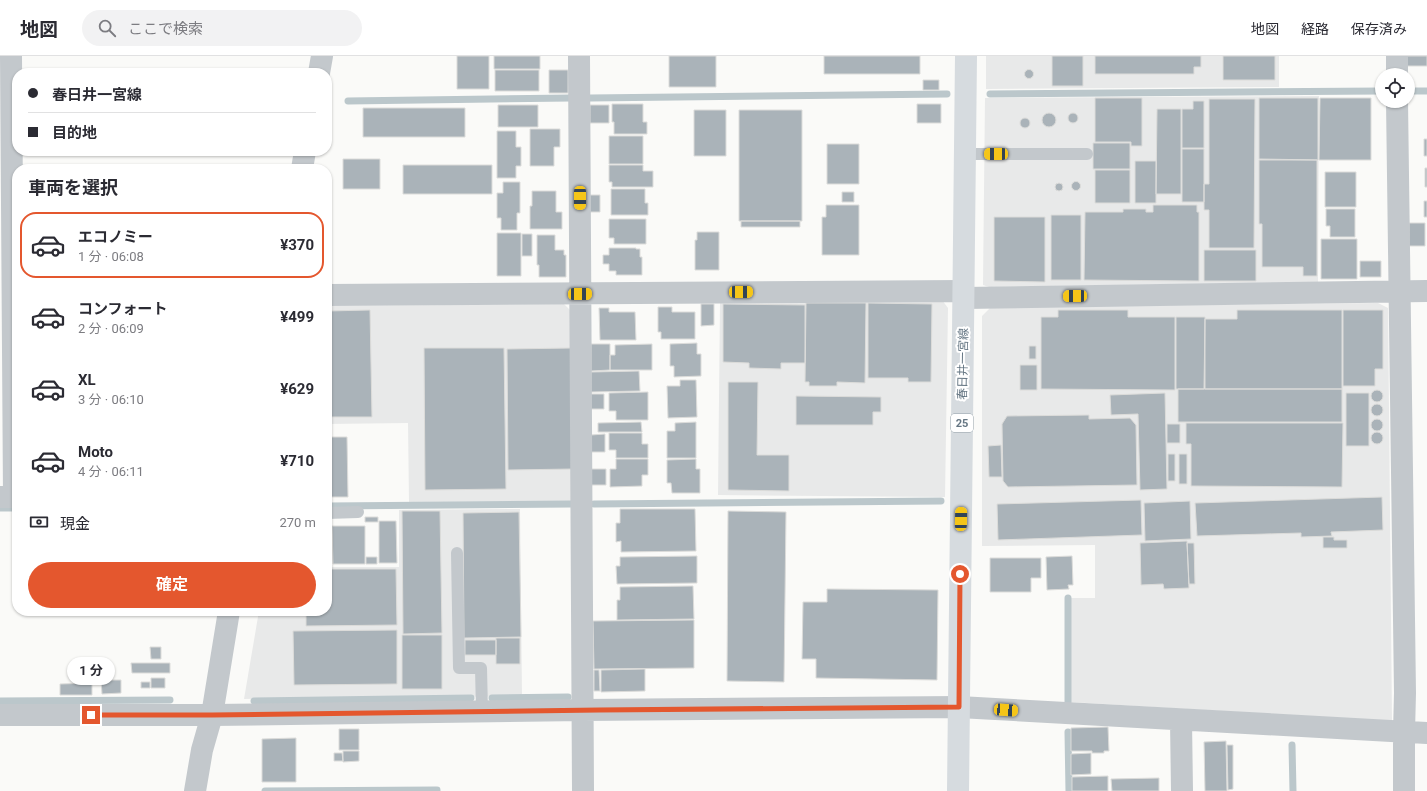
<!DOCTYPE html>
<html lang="ja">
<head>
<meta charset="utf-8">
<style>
  :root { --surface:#fff; --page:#f2f2f3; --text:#2b2b33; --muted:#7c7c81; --line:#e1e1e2; --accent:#e4572e }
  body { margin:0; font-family:Roboto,"Noto Sans JP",sans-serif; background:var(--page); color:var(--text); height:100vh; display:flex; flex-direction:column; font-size:15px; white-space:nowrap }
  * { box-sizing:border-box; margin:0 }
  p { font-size:13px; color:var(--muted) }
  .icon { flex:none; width:22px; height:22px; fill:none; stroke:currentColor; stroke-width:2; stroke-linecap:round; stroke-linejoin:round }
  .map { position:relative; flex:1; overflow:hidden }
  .side { position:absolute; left:12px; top:108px; width:320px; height:452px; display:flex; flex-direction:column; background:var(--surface); border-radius:16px; box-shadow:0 1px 3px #0004 }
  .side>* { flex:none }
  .top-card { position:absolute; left:12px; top:12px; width:320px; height:88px; border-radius:16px; box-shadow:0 1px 3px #0004; display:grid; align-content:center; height:88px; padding:0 16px; background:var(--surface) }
  .buttons { position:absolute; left:1375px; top:12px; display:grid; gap:8px }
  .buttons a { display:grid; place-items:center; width:40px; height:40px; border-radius:50%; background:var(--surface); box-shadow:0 1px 3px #0004; font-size:20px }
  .end { position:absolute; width:18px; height:18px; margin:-9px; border:5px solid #e4572e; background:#fff; box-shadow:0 0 0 2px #fff }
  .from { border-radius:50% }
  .bubble { position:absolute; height:28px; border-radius:14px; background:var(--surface); box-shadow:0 1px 3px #0004; font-size:13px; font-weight:700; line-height:28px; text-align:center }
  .car { position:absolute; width:12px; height:24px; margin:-12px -6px; border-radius:5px; box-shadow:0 0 3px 1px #0007; background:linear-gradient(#f5c518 24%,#345 0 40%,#f5c518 0 76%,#345 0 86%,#f5c518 0) }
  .top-card b { display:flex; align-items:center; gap:14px; height:38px; font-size:15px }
  .top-card b+b { border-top:1px solid var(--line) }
  .top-card i { width:10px; height:10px; background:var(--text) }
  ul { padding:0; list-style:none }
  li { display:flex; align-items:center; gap:12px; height:66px; margin:0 8px 6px; padding:0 8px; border:2px solid transparent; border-radius:16px }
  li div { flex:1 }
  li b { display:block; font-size:15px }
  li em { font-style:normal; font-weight:700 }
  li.active { border-color:var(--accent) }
  li>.icon { width:36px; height:36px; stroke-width:1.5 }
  h2 { padding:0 16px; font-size:18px; line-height:48px }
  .pay { display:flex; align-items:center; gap:10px; height:44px; padding:0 16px; font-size:15px }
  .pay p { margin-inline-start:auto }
  .cta { display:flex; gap:8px; margin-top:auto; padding:8px 16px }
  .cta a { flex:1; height:46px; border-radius:24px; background:var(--accent); color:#fff; font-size:16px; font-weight:700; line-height:46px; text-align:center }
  header { display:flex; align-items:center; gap:24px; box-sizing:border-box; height:56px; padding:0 20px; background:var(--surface); border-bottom:1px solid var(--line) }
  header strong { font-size:19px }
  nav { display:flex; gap:22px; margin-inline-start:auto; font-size:14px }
  .search { width:280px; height:36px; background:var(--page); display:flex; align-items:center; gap:10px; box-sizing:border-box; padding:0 14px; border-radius:22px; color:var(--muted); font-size:15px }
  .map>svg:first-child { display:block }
  .built { fill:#e8e9e9 }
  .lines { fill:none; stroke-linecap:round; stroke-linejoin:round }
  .stream { stroke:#bbc7cb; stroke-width:7 }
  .building { fill:#aab3b9; stroke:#dcdcda }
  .service { stroke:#c3c8cc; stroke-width:12 }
  .minor { stroke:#c3c8cc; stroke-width:22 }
  .tertiary { stroke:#c3c8cc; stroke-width:22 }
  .primary { stroke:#d6dbdf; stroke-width:22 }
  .route { stroke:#e4572e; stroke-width:5 }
  .labels { text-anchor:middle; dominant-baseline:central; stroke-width:4; stroke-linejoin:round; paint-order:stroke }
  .shield { fill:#fff; stroke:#939fa8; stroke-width:1 }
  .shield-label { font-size:11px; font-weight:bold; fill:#657683 }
  .street-label { font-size:12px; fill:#657683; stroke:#fff }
</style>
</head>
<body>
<header>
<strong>地図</strong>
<div class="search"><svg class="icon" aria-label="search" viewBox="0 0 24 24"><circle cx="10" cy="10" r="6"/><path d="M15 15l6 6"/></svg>ここで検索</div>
<nav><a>地図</a><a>経路</a><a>保存済み</a></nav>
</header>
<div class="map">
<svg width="1427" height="735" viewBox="0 0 1427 735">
  <rect width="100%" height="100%" fill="#fafaf8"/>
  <path class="built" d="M986,0H1279V31L986,33Z
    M1319,40L1318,226L989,231L983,229L985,42Z
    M942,244L948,252L945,441L718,439L720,246Z
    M1378,247L1388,252L1392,665L1070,646L1069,542H1095V489L982,490V260L991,251Z
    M564,248L572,256L574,445L409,446L408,367L327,368V250Z
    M520,453L522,640L244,643L259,555H327V511H399V454Z"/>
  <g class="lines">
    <path class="stream" d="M1408,35H1427
      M990,38L1382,35
      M590,42L947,38
      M348,45L571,42
      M594,448L941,445
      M327,450L572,448
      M0,452H17
      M1068,542V646
      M492,642L568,641
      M0,645L170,644
      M254,645L471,642
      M1068,676L1069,735
      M1292,689L1293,735
      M265,735L437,734V735"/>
  </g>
  <path class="building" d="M457,0H489V33H457Z
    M494,0H540V13H494Z
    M669,0H716V31H669Z
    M824,0H920V18H824Z
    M1052,0H1083V30H1052Z
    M1095,0H1201V11H1194V18H1095Z
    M1223,0H1275V24H1223Z
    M1405,0H1427V10H1405Z
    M1024.5 18a4.5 4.5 0 1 1 9 0a4.5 4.5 0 1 1-9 0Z
    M495,14H539V35H495Z
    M549,14H568V37H549Z
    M923,24H939V34H923Z
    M1095,42H1142V90H1131V86H1095Z
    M1259,42H1318V104L1259,103Z
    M1320,42H1371V104H1319Z
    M1209,43H1255L1254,192H1209V154H1204V128H1209Z
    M1193,45H1204V92H1182V53H1193Z
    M612,48H643V66H647V78H614V66H612Z
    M917,48H941V67H917Z
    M498,49H538V71H498Z
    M590,49H609V67H590Z
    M363,52H465V81H363Z
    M1157,53H1181V138H1156Z
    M694,54H726V100H694Z
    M739,54H802V165H739Z
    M1068 62a5 5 0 1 1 10 0a5 5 0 1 1-10 0Z
    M1042 64a7 7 0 1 1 14 0a7 7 0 1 1-14 0Z
    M1020 67a5 5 0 1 1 10 0a5 5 0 1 1-10 0Z
    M530,73H560V91H554V110H530Z
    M497,75H516V91H521V110H516V122H497Z
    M609,80H643V108H609Z
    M1424,83H1427V100H1424Z
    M1093,87H1130V113H1093Z
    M827,88H859V128H827Z
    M1182,93H1204V146H1182Z
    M343,103H380V133H343Z
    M1259,104H1317V220H1303V211H1262V168H1259Z
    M1135,105H1156V147H1135Z
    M403,109H492V138H403Z
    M609,109H643V115H653V131H612V126H609Z
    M1425,112H1427V131H1425Z
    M1095,114H1130V147H1095Z
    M1325,116H1356V151H1325Z
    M1071.5 130a4.5 4.5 0 1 1 9 0a4.5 4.5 0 1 1-9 0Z
    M503,126H520V157H517V174H501V162H497V137H503Z
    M1055 131a4 4 0 1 1 8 0a4 4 0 1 1-8 0Z
    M611,133H645V147H648V159H611Z
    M532,135H556V156H562V173H530V150H532Z
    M842,136H854V146H842Z
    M590,139H600V156H590Z
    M1424,145H1427V161H1424Z
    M826,149H859V199H822V161H826Z
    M1153,149H1197V156H1199V225L1084,224L1085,156H1123V153H1146V156H1153Z
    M1326,153H1355V181H1330V170H1326Z
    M1051,159H1081V224H1051Z
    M994,161H1045V226L994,225Z
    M609,163H646V188H614V182H609Z
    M741,165H800V171H741Z
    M1409,167H1425V190H1409Z
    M697,176H719V214H695V184H697Z
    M497,177H521V220H497Z
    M522,178H532V200H522Z
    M537,179H555V194H564V199H566V221H539V209H537Z
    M1321,183H1357V223H1321Z
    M609,192H636V193H640V201H642V219H616V215H609V208H603V199H609Z
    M1204,194H1256V225H1204Z
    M1360,205H1381V221H1360Z
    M806,247H866L865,327L837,326V330H809V326H805Z
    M868,247L932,248L931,326H908V322H868Z
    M701,248H714V269L701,270Z
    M723,248L805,249V307H781V313L749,312V307L723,306Z
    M658,251H672V256H695V283H661V276H658Z
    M599,252H609V256H635L636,284H600Z
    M370,254L372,361H327V255Z
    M1058,254H1128V261H1175V334L1041,333V261H1058Z
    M1237,254H1342V333H1205V263H1237Z
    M1343,254H1383V313H1375V330H1343Z
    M1176,261H1205L1204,333H1176Z
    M697,287V298H701V320L674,321V310H670V288Z
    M591,288H610V314L591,315Z
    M652,288V314H610V299H615V289Z
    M1029,290H1036V303H1029Z
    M424,292H504L506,433L425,434Z
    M571,292L573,413L508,414L507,293Z
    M1020,309H1037V334H1020Z
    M639,315L640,335L591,336V316Z
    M680,324H696L697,361L668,362L667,330H680Z
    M728,326H758L757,399H789V435L728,434Z
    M1178,333H1342V366H1178Z
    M1371 340a6 6 0 1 1 12 0a6 6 0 1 1-12 0Z
    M648,336V364H616V355H609V337Z
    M1165,337L1167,433L1140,434L1138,358L1111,359L1110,339Z
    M1346,337H1369V390H1346Z
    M591,338H604V353H591Z
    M796,340L881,341V356H873V369H796Z
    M1371 354a6 6 0 1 1 12 0a6 6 0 1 1-12 0Z
    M1089,359V363L1130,362L1136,369L1137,429L1008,431L1003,425L1002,368L1007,360Z
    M1371 369a6 6 0 1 1 12 0a6 6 0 1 1-12 0Z
    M641,366L642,376H598V367Z
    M696,366V402H667V375H675V367Z
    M1186,367H1343L1342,431L1191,430V388H1186Z
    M1167,368H1180V387H1167Z
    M1371 382a6 6 0 1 1 12 0a6 6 0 1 1-12 0Z
    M609,377H642V388H648V402H616V394H609Z
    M605,378V396H591V379Z
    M327,381H347L348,441H327Z
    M1001,389L1002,421H989L988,390Z
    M1168,398H1175V425H1168Z
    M1179,398H1187V428H1179Z
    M616,403H648V419H642V430L610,431V413H616Z
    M696,403V413H700V437H672L671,427H667V404Z
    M591,413H606V429H591Z
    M1382,441L1383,474L1331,476L1332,480L1301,481V477L1197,480L1195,447Z
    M1141,444L1142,479L998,484L997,448Z
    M1190,445L1191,483L1145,485L1144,447Z
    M620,453H695L696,495L621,496V485L616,486V467H620Z
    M402,455H440L442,577L403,578Z
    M728,455L786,456L784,626L727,625Z
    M519,456L521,581L464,582L463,457Z
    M365,461H378V466H365Z
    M379,465H396L397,507H379Z
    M332,470H365V508H333Z
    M1323,481H1334V484H1347V492H1323Z
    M1187,485L1189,532L1164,533L1163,528L1141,529L1140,487Z
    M1187,487H1194L1195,528H1189Z
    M697,500V527L617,528L616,510H620V501Z
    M1072,500L1073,529H1068L1069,533L1047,534L1046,501Z
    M366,501H377V508H366Z
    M990,502H1041V522H1031V536H990Z
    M327,513H396L397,569L306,570V555H327Z
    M693,530L694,563L617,564V544H620V531Z
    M827,533L938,534L937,624L816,622V603H802L803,546H827Z
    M694,564V612L594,613L593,565Z
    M397,574V628L294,629L293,575Z
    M402,579H442V633H402Z
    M496,582H520V608H496Z
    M465,584H496V599H465Z
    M150,591H161V603H151Z
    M131,607H170V617H132Z
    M645,613V635L601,636V614Z
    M594,614H599L600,635H594Z
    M151,622H165V632H151Z
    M101,624H121V637L102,638Z
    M141,626H150V632H141Z
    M92,627V639H60V628Z
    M1108,671L1109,695H1104V697H1092V695H1071V672Z
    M339,673H359V694H339Z
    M296,682V726H262V683Z
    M1226,685L1227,735H1205L1204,686Z
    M1227,689H1233V733L1228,734Z
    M343,695H359V705L343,706Z
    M334,697H342L343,705H334Z
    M1091,697V718L1071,719V698Z
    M1108,720V735H1072V721Z
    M1159,722V735H1112L1111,723Z"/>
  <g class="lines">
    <path class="service" d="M965,98H1087
      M327,457L358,456
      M457,497L459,612H481L482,655"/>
    <path class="minor" d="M579,0L583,735
      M1397,0V19
      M1397,45L1405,637L1404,676V735
      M327,239L963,235
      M963,242L1427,235
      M0,441H14L11,0
      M0,659H212L583,654L959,651L1427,677
      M1181,664L1182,735"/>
    <path class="tertiary" d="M319,17L322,0
      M302,113L305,95
      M195,735L202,694L212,659L229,555"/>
    <path class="primary" d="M958,735L966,0"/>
  </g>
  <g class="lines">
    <path class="route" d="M91,659H212L599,654L959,651L960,518"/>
  </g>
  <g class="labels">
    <rect class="shield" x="951" y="358" width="22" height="18" rx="3"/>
    <g class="shield-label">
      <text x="962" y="367">25</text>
    </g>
    <g class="street-label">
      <text transform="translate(963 308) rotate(-89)">春日井一宮線</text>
    </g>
  </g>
</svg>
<div class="buttons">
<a><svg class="icon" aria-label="locate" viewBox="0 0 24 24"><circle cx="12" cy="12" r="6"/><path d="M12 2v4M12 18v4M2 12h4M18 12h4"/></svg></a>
</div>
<i class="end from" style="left:960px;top:518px"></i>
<i class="end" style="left:91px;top:659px"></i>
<div class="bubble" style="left:67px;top:601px;width:48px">1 分</div>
<i class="car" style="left:996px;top:98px;rotate:270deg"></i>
<i class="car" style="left:580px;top:142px;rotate:180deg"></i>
<i class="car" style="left:741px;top:236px;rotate:90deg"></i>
<i class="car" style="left:580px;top:238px;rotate:89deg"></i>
<i class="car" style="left:1075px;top:240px;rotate:269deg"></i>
<i class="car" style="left:961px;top:463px;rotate:1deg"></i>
<i class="car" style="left:1006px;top:654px;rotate:94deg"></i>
<div class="top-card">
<b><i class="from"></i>春日井一宮線</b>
<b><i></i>目的地</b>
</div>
<section class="side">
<h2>車両を選択</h2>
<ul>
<li class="active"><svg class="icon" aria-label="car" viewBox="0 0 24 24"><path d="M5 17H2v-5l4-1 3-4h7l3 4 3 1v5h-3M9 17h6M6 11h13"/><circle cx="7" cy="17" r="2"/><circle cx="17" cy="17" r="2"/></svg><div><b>エコノミー</b><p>1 分 · 06:08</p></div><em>¥370</em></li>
<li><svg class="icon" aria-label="car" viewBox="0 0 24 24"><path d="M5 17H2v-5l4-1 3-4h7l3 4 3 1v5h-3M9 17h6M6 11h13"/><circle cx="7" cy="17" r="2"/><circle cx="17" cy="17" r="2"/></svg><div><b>コンフォート</b><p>2 分 · 06:09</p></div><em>¥499</em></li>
<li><svg class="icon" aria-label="car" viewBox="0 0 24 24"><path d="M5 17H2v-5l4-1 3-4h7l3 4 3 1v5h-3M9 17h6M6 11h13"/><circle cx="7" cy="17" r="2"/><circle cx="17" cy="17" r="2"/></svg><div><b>XL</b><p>3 分 · 06:10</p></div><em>¥629</em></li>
<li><svg class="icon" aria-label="car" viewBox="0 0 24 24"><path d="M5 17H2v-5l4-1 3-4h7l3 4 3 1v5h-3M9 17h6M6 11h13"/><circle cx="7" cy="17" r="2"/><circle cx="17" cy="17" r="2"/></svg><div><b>Moto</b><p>4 分 · 06:11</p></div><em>¥710</em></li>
</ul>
<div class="pay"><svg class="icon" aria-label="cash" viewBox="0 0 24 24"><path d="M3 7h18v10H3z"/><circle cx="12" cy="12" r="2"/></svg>現金<p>270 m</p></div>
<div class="cta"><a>確定</a></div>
</section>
</div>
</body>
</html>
